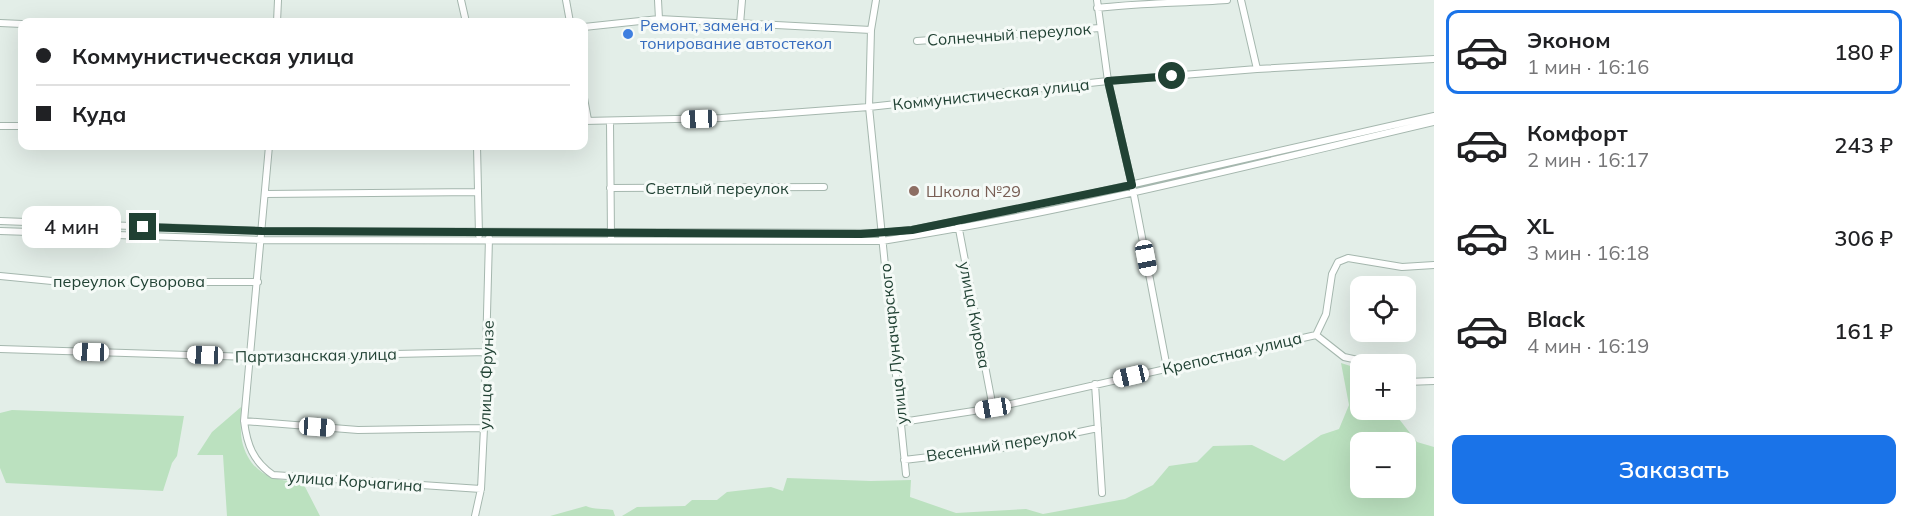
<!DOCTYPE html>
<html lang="ru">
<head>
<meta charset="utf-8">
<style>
  :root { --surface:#fff; --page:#f2f2f2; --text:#202124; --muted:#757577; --line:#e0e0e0; --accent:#1a73e8 }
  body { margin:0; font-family:Mulish,sans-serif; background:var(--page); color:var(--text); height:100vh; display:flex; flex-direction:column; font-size:22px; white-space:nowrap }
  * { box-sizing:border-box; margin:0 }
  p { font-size:20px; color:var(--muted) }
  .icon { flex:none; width:33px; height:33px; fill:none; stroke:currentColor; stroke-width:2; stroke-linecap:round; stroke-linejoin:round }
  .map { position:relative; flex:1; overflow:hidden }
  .details { display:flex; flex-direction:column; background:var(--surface); width:480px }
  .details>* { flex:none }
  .banner { position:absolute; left:18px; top:18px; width:570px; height:132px; border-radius:12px; box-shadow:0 6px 24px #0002; display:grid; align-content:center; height:132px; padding:0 18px; background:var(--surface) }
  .fabs { position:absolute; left:1350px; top:276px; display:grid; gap:12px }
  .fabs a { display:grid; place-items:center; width:66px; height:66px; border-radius:12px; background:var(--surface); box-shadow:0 6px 24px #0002; font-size:30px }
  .end { position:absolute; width:27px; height:27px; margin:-14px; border:8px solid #214234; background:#fff; box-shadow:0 0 0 3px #fff }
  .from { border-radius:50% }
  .bubble { position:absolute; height:42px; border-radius:12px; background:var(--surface); box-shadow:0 6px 24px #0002; font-size:20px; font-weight:600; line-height:42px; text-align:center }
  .car { position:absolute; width:18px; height:36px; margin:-18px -9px; border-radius:8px; box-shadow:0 0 4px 2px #0007; background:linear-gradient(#fff 24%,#345 0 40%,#fff 0 76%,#345 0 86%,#fff 0) }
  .banner b { display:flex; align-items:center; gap:21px; height:57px; font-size:22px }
  .banner b+b { border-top:2px solid var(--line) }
  .banner i { width:15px; height:15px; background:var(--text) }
  ul { padding:10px 0 0; list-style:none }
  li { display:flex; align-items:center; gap:18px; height:84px; margin:0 12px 9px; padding:0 6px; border:3px solid transparent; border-radius:12px }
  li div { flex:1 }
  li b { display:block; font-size:22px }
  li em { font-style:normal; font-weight:600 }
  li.active { border-color:var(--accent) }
  li>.icon { width:54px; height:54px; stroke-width:1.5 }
  .primary-button { display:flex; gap:12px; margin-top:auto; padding:12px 18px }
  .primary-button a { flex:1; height:69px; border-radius:12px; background:var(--accent); color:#fff; font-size:24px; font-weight:600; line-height:69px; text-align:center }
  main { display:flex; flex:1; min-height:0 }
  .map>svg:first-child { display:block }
  .green { fill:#bbe1bf; fill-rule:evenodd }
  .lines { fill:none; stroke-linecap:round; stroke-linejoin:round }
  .minor-casing { stroke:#a5b7ae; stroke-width:8 }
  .minor { stroke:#fff; stroke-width:6 }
  .route { stroke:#214234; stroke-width:8 }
  .shop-dot { fill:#3f7fe0; stroke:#f5faf7; stroke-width:2 }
  .education-dot { fill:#8d6e63; stroke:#f5faf7; stroke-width:2 }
  .labels { text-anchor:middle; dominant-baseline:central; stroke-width:6; stroke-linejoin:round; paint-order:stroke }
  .shop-label { font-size:16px; fill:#366cbe; stroke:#f5faf7; text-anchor:start }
  .street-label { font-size:16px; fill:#214234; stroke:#f5faf7 }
  .education-label { font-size:16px; fill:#785e54; stroke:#f5faf7; text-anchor:start }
</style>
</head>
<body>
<main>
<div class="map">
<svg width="1434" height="516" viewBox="0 0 1434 516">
  <rect width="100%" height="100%" fill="#e3eee8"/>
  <path class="green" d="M1341,363L1360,369V410H1392L1417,442L1434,447V516H622L637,507L685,506L692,500H717L727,492L771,487L783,491L787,478L871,481L911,480L910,497L956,513L1026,509L1043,514L1125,499L1153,485L1169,466L1197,462L1213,446L1252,445L1284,461L1321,435L1339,429L1349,405ZM1406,442V488H1360V442Z
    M241,407C241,418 240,430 242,441C249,472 273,483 302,481L320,516H227L223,455H197L212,432Z
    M12,410L184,416L177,456L172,463L163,491L6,483L0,468V413Z
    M586,506C594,510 603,508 613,510L615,516H550Z"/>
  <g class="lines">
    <g class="minor-casing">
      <path id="minor" d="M461,0L466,22
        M566,0L570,22
        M658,0L659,19
        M876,0L871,30L869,107L906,474
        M1097,0L1108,81L1132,185L1167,368
        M1241,0L1257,69
        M1097,8C1140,3 1183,3 1227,0
        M277,22L278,0
        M0,23L22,24
        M740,24L742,0
        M584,27L659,19L871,30
        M917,41L1100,28
        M584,98L588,120
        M584,121L721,118L869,107L1108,81L1257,69L1434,59
        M610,122L611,237
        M0,126H22
        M269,146L244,421C247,445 253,461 273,475L481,489
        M477,146L479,235
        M610,188L824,187
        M265,194L478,192
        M0,221L262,231L882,233L912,230L1068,199L1434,116
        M958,224L993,408
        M0,231L262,240L882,241C1068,212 1251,165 1434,122
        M0,276L62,282H258
        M1316,335L1326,314L1332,274L1338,262L1348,258L1402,267L1434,265
        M1316,335L1344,357L1376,364
        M0,349L251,357L488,352
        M1406,382L1434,381
        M1095,384L1102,493
        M244,421L358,430L484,428
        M902,422L993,408L1316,335
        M904,460L997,449L1098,428
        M475,516L481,489L484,428L489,238"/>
    </g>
    <use href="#minor" class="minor"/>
  </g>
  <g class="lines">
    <path class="route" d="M143,227L262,231L861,234L912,230L1132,185L1108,81L1172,76"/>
  </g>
  <circle class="shop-dot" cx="628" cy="34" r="6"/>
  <circle class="education-dot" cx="914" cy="191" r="6"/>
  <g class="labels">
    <g class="shop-label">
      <text x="640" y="25">Ремонт, замена и<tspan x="640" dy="18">тонирование автостекол</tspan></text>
    </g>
    <g class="street-label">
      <text transform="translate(1009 34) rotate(-4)">Солнечный переулок</text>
      <text transform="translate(991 94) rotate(-6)">Коммунистическая улица</text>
      <text x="717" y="188">Светлый переулок</text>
      <text x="129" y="281">переулок Суворова</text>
      <text transform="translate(975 315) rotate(79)">улица Кирова</text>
      <text transform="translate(893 344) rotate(-96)">улица Луначарского</text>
      <text transform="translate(1232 353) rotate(-13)">Крепостная улица</text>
      <text transform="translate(316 355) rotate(-1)">Партизанская улица</text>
      <text transform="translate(486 375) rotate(-88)">улица Фрунзе</text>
      <text transform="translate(1001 444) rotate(-9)">Весенний переулок</text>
      <text transform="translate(355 481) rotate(4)">улица Корчагина</text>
    </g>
    <g class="education-label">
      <text x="926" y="191">Школа №29</text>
    </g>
  </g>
</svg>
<div class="fabs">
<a><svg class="icon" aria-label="locate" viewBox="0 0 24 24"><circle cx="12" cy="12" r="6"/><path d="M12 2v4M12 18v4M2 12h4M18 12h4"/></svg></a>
<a>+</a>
<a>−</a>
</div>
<i class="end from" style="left:1172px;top:76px"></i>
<i class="end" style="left:143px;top:227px"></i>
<div class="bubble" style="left:22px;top:206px;width:99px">4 мин</div>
<i class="car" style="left:699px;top:119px;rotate:268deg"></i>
<i class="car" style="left:1146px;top:258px;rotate:169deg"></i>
<i class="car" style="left:91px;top:352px;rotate:272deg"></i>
<i class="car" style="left:205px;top:355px;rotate:272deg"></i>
<i class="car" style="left:1131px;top:376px;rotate:257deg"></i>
<i class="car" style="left:993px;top:408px;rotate:261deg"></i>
<i class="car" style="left:317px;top:427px;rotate:94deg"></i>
<div class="banner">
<b><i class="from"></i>Коммунистическая улица</b>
<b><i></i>Куда</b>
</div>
</div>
<section class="details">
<ul>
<li class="active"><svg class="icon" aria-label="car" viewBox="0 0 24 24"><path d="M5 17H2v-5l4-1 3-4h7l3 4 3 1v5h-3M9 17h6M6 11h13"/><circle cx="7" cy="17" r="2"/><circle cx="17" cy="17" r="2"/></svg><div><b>Эконом</b><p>1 мин · 16:16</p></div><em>180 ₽</em></li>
<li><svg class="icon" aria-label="car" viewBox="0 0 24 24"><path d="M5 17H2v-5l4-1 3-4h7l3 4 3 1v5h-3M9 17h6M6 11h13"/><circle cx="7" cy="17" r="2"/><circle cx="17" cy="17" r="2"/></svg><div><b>Комфорт</b><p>2 мин · 16:17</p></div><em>243 ₽</em></li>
<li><svg class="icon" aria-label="car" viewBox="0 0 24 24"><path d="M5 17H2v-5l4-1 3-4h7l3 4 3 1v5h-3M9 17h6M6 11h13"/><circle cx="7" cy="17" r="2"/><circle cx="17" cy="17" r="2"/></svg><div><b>XL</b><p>3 мин · 16:18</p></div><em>306 ₽</em></li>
<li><svg class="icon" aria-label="car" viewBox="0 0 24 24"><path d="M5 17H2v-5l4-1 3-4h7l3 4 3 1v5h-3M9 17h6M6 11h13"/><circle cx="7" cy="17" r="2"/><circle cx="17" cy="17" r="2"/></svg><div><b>Black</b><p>4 мин · 16:19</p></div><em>161 ₽</em></li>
</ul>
<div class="primary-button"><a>Заказать</a></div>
</section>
</main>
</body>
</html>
